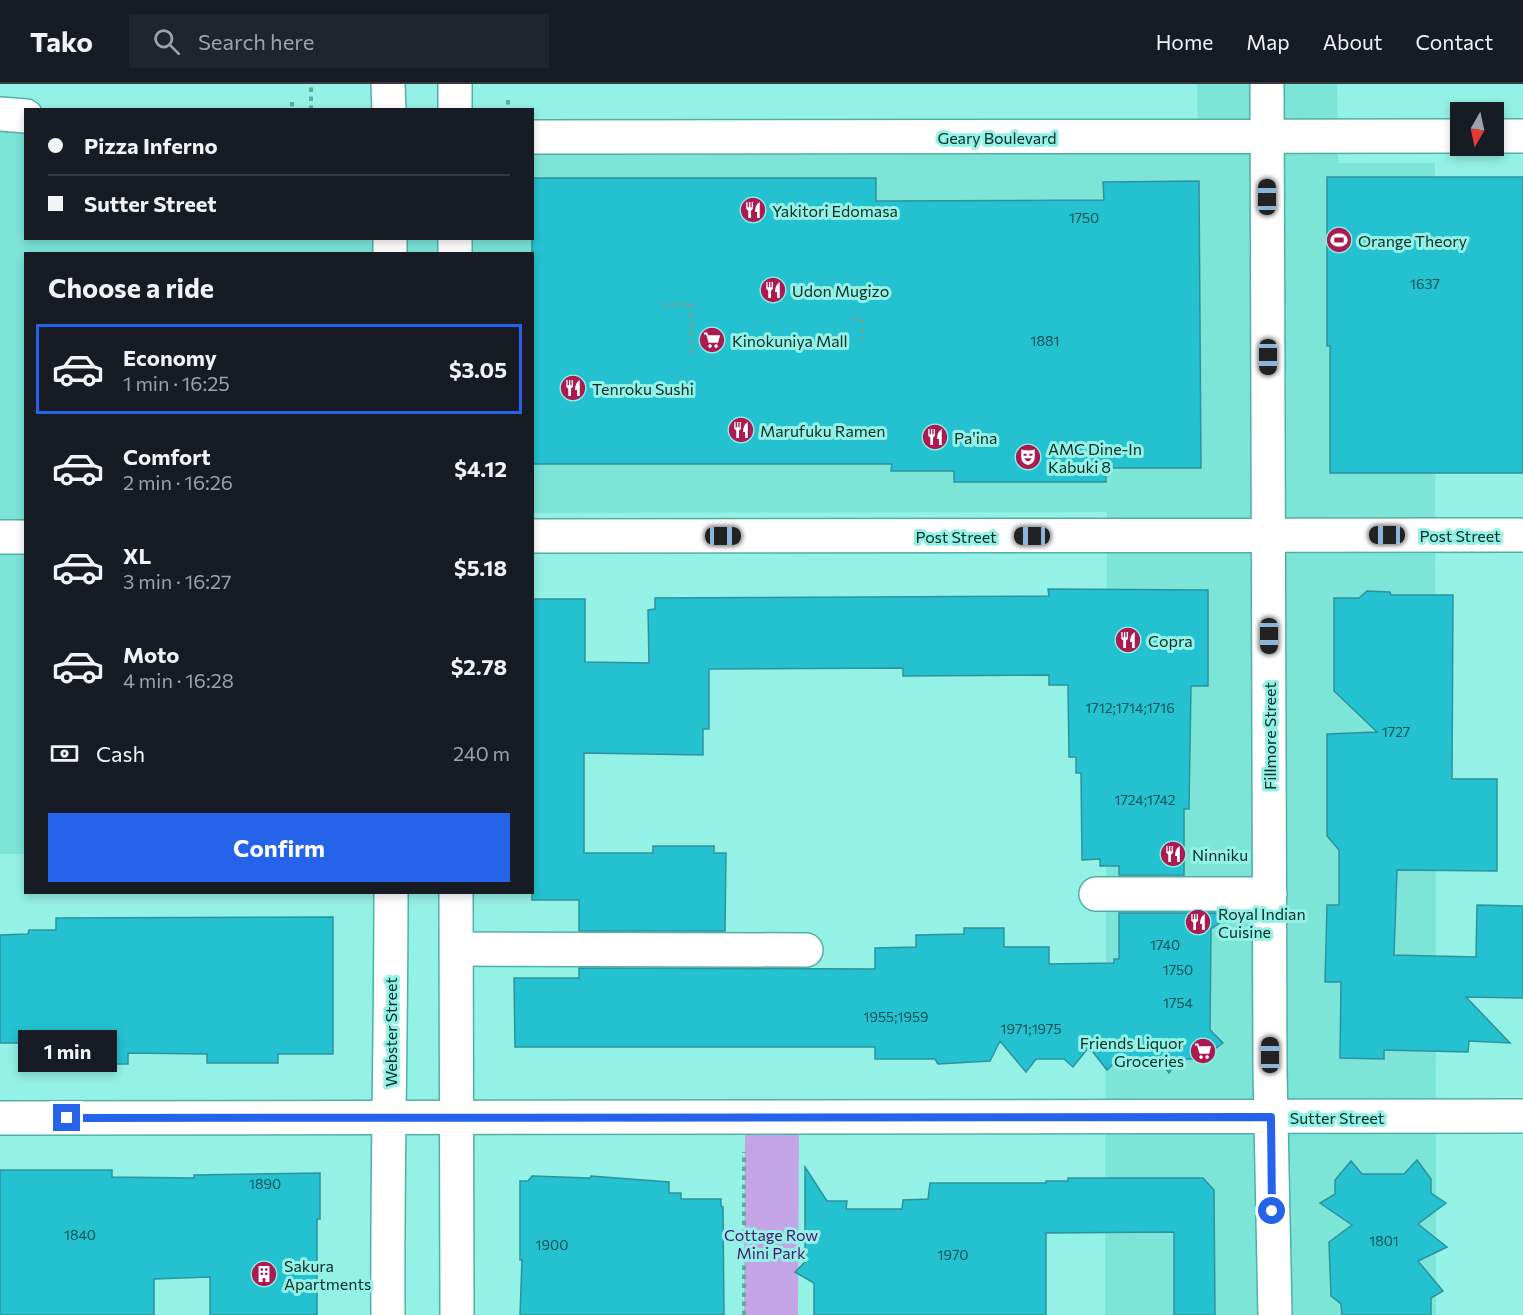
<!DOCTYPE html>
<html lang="en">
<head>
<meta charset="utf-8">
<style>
  :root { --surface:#171b24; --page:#20242c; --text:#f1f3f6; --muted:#9ea1a6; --line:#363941; --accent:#2563eb }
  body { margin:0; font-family:Commissioner,sans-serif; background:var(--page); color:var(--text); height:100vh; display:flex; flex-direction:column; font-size:22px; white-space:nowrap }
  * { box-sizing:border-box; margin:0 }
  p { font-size:20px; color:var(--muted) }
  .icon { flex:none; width:33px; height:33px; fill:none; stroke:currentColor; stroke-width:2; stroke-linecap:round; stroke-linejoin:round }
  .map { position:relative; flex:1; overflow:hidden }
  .drawer { position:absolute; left:24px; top:168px; width:510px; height:642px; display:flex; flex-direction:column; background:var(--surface); border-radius:0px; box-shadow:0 3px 9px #0003 }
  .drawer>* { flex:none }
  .guide { position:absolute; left:24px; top:24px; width:510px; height:132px; border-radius:0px; box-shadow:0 3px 9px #0003; display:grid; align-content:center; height:132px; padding:0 24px; background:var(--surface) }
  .needle { width:39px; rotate:189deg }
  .buttons { position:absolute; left:1450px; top:18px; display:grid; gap:12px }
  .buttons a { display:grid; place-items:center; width:54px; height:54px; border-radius:0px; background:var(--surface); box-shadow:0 3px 9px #0003; font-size:30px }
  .end { position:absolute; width:27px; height:27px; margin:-14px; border:8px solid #2563eb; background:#fff; box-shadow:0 0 0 3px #fff }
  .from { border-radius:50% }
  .bubble { position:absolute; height:42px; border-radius:0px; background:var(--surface); box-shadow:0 3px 9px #0003; font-size:20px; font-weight:700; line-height:42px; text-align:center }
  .car { position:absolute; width:18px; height:36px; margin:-18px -9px; border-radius:8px; box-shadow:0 0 4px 2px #0007; background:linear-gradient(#222 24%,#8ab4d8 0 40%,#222 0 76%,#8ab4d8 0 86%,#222 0) }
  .guide b { display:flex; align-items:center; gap:21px; height:57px; font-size:22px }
  .guide b+b { border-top:2px solid var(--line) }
  .guide i { width:15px; height:15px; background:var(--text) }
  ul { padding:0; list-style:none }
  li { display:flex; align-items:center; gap:18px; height:90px; margin:0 12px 9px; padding:0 12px; border:3px solid transparent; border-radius:0px }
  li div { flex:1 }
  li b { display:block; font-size:22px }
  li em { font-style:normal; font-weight:700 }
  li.active { border-color:var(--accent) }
  li>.icon { width:54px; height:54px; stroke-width:1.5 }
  h2 { padding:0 24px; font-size:27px; line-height:72px }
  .pay { display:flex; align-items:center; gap:15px; height:66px; padding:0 24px; font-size:22px }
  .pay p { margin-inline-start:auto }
  .cta { display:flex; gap:12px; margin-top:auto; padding:12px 24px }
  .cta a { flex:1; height:69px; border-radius:0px; background:var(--accent); color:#fff; font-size:24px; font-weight:700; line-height:69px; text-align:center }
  header { display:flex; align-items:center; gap:36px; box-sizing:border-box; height:84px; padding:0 30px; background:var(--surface); border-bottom:2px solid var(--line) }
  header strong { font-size:28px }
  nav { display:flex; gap:33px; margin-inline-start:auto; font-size:21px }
  .search { width:420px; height:54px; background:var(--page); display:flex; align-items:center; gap:15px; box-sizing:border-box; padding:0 21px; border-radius:0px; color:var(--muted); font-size:22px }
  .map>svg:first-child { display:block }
  .built { fill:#7ce5d8 }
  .green { fill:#c3a4e5 }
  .building { fill:#24c1d1; stroke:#2e929d; stroke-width:1.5 }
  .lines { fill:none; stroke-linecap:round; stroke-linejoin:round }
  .minor-casing { stroke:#51b0a5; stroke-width:36 }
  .major-casing { stroke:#51b0a5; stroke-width:36 }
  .path { stroke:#5faaa1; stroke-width:4; stroke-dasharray:4.5 4.5; stroke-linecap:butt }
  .minor { stroke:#fff; stroke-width:33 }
  .major { stroke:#fff; stroke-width:33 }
  .route { stroke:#2563eb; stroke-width:8 }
  .labels { text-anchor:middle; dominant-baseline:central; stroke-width:6; stroke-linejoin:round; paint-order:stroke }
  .number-label { font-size:14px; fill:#095052 }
  .street-label { font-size:16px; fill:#002b27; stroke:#94f1e5 }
  .poi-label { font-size:16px; fill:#002b27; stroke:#94f1e5; text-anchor:start }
  .park-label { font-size:16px; fill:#48136e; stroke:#94f1e5 }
</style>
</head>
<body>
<header>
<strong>Tako</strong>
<div class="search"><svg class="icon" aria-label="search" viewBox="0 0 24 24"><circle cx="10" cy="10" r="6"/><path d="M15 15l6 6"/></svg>Search here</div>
<nav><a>Home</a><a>Map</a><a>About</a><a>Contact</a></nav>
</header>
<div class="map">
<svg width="1523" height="1231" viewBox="0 0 1523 1231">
  <rect width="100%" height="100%" fill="#94f1e5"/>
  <path class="built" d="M1197,0H1337L1338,79H1435L1436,1231H1105L1107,428L533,429L532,170H26V770H0V26L25,31L26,154H532L533,62L1198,70Z"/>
  <path class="green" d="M745,1034H799L798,1231H744Z"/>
  <path class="building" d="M1327,93H1523V389H1330V262H1327Z
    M532,94H876V117L1104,116L1103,98L1199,97L1201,384H1106V398H954V387H891L892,380H532Z
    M1048,505L1208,506V602H1191L1189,725H1184V791H1119V782H1100V775L1082,776L1081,689H1076V673H1069L1068,601H1049V591L903,592V584L709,585V645H703V671L584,669V769H653V762H714V769H726L725,847H579V816H532V515H585V578L649,579L648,526L655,525V514L1049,512Z
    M1367,507L1390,508L1391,511H1453L1452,695H1497V787L1397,786L1394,871L1476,873L1477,821L1523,822V914L1466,913L1510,959L1469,957L1468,968L1384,966V975L1340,974L1341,898H1325L1327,821H1339V766L1327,752V650L1377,648L1334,607V514H1359Z
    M1119,829H1234L1211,845L1210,946L1223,959L1201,975H1178L1169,989L1159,975H1118L1107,986L1089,963L1073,983L1064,975H1036L1026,988L1000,957L990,977L938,980L935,975H875V963H515L514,894H579V884L875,885V864L916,863V851L964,850V844H1004V863H1049V880L1114,879V875H1119Z
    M333,833V970H278V979H207V970L128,969V980H39V961H30V959H0V851L28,850L29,846H56V834Z
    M1417,1076L1431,1095V1109L1446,1119L1418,1140L1447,1163L1418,1177L1443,1207L1431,1214V1231H1342L1341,1220L1331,1212L1329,1158L1352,1141L1320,1119L1335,1110V1096L1351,1077L1362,1090H1404Z
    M805,1083L827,1117H847L846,1125H902L903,1116L928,1115L930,1099H1046V1097H1068V1094H1203L1214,1106L1215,1231H1174V1148L1046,1149V1231H814V1199L795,1188L805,1178Z
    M0,1086H112V1093L194,1094V1091L320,1089V1135H317V1231H210V1193L154,1195V1231H0Z
    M532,1092L590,1094L591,1092L669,1098V1109H681V1115H721V1122L723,1123L724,1231H520L522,1176H520V1097H528Z"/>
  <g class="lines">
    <g class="minor-casing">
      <path id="minor" d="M1267,0L1270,988L1275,1231
        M1494,52H1523
        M532,53L1461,52
        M532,452L1523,451
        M0,453H26
        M1096,810H1270
        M457,865L806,866
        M0,1034L1523,1032"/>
    </g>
    <g class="major-casing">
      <path id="major" d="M388,0L389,26
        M455,0V26
        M0,30L26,32
        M390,154V170
        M455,154V170
        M456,808L457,1231
        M388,1231C387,1090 391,949 391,808"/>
    </g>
    <path class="path" d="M508,16V26
      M292,18V26
      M311,26V0
      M664,221L691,220L692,271
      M853,235H862L863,257
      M744,1231V1068"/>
    <use href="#minor" class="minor"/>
    <use href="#major" class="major"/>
  </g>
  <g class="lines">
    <path class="route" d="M67,1034L1271,1033L1272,1127"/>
  </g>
  <defs>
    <g id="restaurant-disc" transform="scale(1.35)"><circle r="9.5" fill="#ab1a51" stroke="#94f1e5"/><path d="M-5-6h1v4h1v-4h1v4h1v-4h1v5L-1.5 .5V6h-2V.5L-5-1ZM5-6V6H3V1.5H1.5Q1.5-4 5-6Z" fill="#fff"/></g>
    <g id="stadium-disc" transform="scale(1.35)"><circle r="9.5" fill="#ab1a51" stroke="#94f1e5"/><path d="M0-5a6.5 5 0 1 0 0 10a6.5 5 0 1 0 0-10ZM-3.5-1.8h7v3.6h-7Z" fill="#fff"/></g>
    <g id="supermarket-disc" transform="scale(1.35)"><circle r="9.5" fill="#ab1a51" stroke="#94f1e5"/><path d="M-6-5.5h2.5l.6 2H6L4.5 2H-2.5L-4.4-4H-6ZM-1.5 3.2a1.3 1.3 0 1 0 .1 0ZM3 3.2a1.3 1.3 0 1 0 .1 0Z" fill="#fff"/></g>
    <g id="theatre-disc" transform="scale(1.35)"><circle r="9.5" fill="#ab1a51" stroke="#94f1e5"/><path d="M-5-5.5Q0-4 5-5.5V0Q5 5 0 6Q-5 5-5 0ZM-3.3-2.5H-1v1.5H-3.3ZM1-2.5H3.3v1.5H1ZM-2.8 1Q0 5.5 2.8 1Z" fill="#fff"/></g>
    <g id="building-disc" transform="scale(1.35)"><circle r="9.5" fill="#ab1a51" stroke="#94f1e5"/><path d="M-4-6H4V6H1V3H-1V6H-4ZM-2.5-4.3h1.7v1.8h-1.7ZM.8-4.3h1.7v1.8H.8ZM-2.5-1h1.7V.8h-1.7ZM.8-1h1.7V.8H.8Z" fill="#fff"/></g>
  </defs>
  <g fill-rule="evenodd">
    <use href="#restaurant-disc" x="753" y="126"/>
    <use href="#stadium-disc" x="1339" y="156"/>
    <use href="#restaurant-disc" x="773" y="206"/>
    <use href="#supermarket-disc" x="712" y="256"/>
    <use href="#restaurant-disc" x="573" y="304"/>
    <use href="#restaurant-disc" x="741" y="346"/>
    <use href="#restaurant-disc" x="935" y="353"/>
    <use href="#theatre-disc" x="1028" y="373"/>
    <use href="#restaurant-disc" x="1128" y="556"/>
    <use href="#restaurant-disc" x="1173" y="770"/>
    <use href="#restaurant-disc" x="1198" y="838"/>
    <use href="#supermarket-disc" x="1203" y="967"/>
    <use href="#building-disc" x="264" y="1190"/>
  </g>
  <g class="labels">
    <g class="number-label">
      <text x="1084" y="133">1750</text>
      <text x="1425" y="199">1637</text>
      <text x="1045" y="256">1881</text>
      <text x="1130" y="623">1712;1714;1716</text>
      <text x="1396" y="647">1727</text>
      <text x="1145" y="715">1724;1742</text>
      <text x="1165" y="860">1740</text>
      <text x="1178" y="885">1750</text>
      <text x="1178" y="918">1754</text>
      <text x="896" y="932">1955;1959</text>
      <text x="1031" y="944">1971;1975</text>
      <text x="265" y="1099">1890</text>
      <text x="80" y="1150">1840</text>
      <text x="1384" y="1156">1801</text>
      <text x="552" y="1160">1900</text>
      <text x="953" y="1170">1970</text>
    </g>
    <g class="street-label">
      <text x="997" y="53">Geary Boulevard</text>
      <text x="1460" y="451">Post Street</text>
      <text x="956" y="452">Post Street</text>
      <text transform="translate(1269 652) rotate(-90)">Fillmore Street</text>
      <text transform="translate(390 948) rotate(-90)">Webster Street</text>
      <text x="1337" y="1033">Sutter Street</text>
    </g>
    <g class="poi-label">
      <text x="772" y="126">Yakitori Edomasa</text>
      <text x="1358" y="156">Orange Theory</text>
      <text x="792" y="206">Udon Mugizo</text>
      <text x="732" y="256">Kinokuniya Mall</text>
      <text x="592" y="304">Tenroku Sushi</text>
      <text x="760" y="346">Marufuku Ramen</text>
      <text x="954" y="353">Pa'ina</text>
      <text x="1048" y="364">AMC Dine-In<tspan x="1048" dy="18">Kabuki 8</tspan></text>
      <text x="1148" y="556">Copra</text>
      <text x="1192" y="770">Ninniku</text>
      <text x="1218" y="829">Royal Indian<tspan x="1218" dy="18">Cuisine</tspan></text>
      <text x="1184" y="958" text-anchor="end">Friends Liquor<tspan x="1184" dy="18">Groceries</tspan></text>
      <text x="284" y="1181">Sakura<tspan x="284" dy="18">Apartments</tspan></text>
    </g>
    <g class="park-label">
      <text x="771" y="1150">Cottage Row<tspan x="771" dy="18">Mini Park</tspan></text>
    </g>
  </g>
</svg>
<div class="buttons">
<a><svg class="needle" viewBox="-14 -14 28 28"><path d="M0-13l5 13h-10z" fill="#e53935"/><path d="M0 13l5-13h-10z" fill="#9ea1a6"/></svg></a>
</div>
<i class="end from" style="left:1272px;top:1127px"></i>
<i class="end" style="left:67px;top:1034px"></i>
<div class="bubble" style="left:18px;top:946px;width:99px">1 min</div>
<i class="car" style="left:1267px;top:113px;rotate:0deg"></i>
<i class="car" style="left:1268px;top:273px;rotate:180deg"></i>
<i class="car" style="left:1387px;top:451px;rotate:270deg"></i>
<i class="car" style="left:723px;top:452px;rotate:90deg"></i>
<i class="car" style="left:1032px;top:452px;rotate:270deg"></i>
<i class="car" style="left:1269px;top:552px;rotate:180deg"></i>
<i class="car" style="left:1270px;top:971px;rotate:0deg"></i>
<div class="guide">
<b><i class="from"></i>Pizza Inferno</b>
<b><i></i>Sutter Street</b>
</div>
<section class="drawer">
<h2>Choose a ride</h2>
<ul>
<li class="active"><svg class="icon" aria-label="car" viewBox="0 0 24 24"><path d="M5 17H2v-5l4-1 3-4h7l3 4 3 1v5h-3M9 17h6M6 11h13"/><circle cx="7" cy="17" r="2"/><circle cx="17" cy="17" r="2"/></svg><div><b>Economy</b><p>1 min · 16:25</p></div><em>$3.05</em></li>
<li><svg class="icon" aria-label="car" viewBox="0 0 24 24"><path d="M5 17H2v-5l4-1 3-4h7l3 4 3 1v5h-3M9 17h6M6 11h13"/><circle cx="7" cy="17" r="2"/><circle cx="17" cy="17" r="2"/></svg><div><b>Comfort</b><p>2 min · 16:26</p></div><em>$4.12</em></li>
<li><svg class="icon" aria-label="car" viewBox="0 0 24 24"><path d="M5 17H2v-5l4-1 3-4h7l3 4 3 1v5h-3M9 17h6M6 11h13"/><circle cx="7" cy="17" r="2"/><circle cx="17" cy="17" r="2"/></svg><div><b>XL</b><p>3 min · 16:27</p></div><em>$5.18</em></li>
<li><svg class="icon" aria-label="car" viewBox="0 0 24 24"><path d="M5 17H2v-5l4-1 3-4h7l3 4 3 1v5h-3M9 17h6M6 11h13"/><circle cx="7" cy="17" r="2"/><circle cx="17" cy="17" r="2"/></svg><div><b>Moto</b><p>4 min · 16:28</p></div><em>$2.78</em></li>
</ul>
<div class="pay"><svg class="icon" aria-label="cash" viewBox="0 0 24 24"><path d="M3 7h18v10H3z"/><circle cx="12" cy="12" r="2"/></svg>Cash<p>240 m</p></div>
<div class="cta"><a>Confirm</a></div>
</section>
</div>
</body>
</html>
